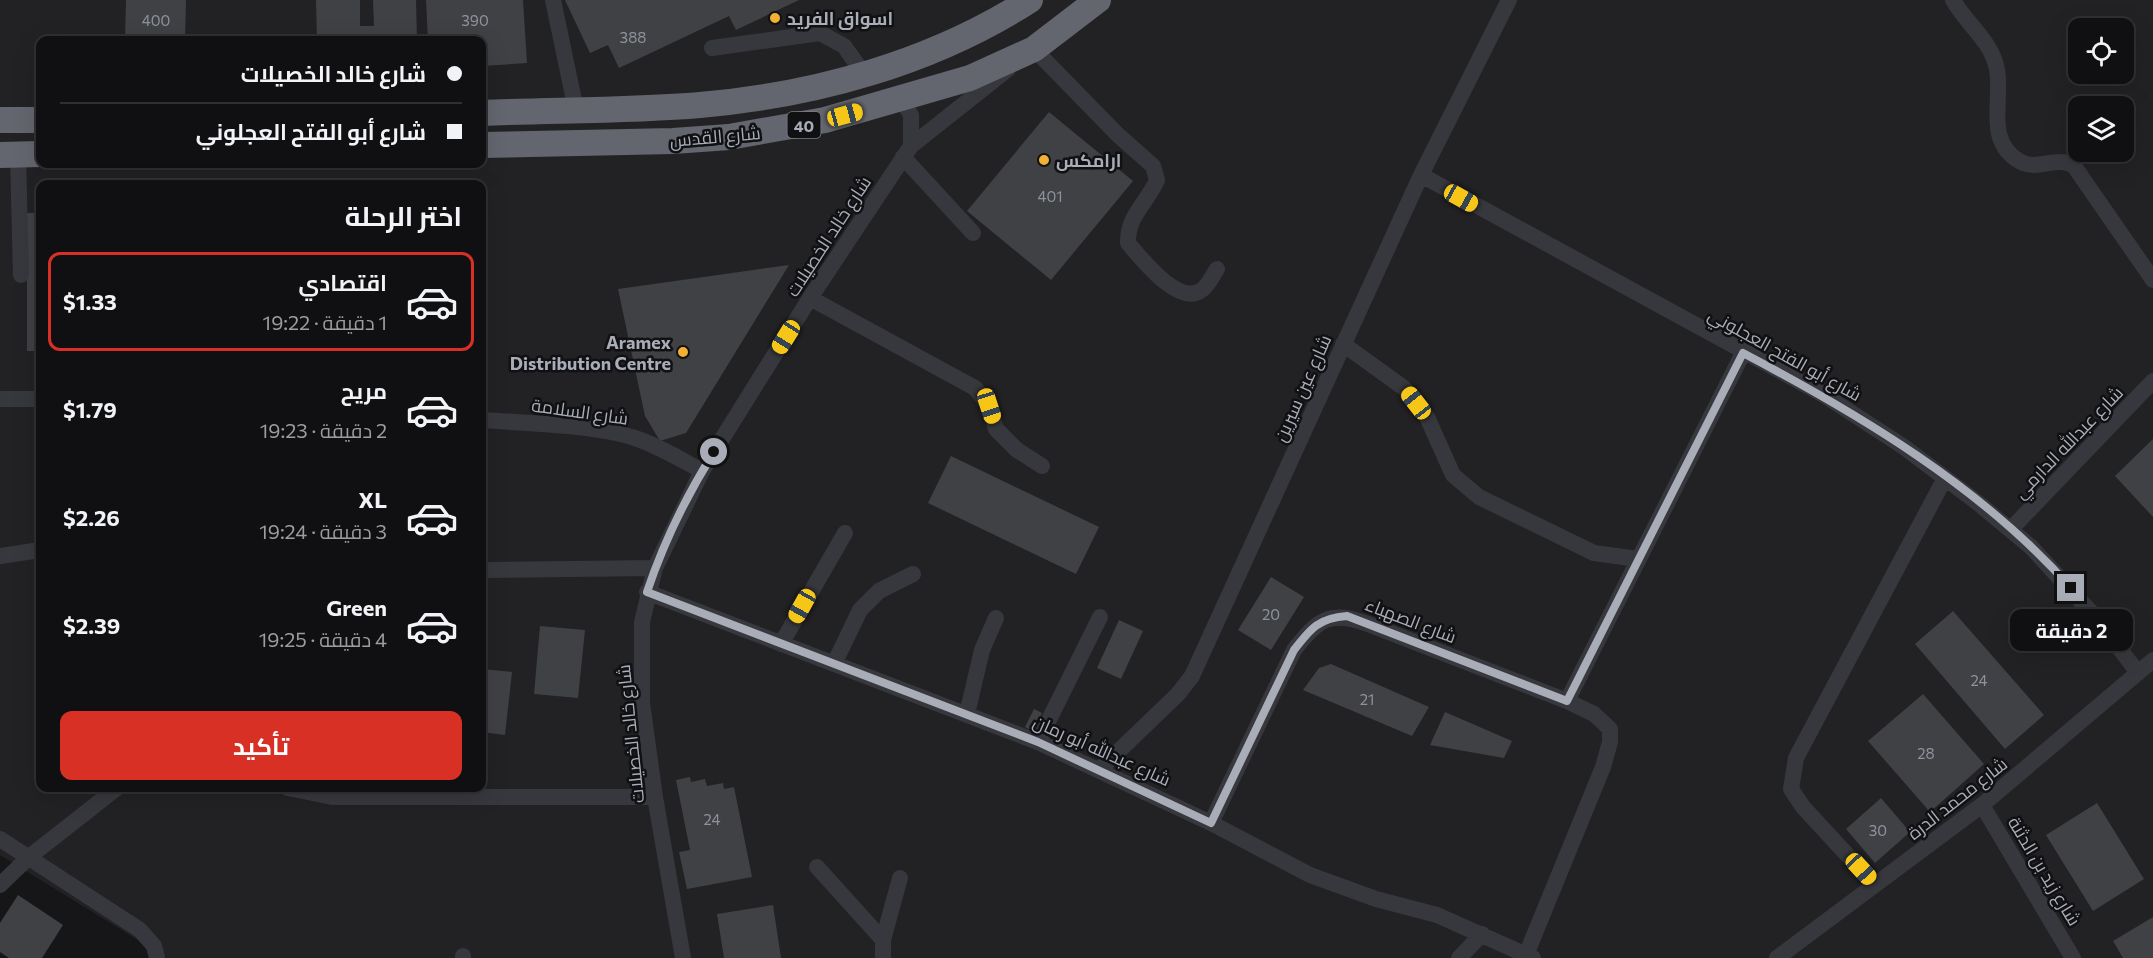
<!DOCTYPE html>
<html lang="ar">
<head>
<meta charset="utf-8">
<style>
  :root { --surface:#101012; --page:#19191b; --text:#f1f3f6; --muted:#9c9d9f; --line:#303032; --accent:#d93025 }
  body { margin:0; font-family:Commissioner,Cairo,sans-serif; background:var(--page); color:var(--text); direction:rtl; height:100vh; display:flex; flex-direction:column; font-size:22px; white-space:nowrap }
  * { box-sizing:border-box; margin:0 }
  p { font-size:20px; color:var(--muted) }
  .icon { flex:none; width:33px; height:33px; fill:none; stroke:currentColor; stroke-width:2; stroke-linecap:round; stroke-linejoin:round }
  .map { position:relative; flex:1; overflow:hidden; direction:ltr }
  .details { position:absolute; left:36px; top:180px; width:450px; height:612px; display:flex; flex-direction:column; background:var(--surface); border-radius:12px; box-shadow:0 6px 24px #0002,0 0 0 2px var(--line); direction:rtl }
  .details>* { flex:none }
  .guide { position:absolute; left:36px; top:36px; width:450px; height:132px; border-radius:12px; box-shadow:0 6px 24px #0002,0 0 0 2px var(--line); direction:rtl; display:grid; align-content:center; height:132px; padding:0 24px; background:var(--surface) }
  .tools { position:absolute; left:2068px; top:18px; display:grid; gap:12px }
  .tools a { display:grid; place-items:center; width:66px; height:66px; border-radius:12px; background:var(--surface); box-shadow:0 6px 24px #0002,0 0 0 2px var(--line); font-size:30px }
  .end { position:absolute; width:27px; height:27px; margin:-14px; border:8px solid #a8adb8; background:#111; box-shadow:0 0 0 3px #111 }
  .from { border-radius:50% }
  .bubble { position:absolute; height:42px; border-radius:12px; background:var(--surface); box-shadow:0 6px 24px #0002,0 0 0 2px var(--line); font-size:20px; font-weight:700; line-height:42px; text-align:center; direction:rtl }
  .car { position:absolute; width:18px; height:36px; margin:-18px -9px; border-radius:8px; box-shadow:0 0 4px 2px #0007; background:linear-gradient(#f5c518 24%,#345 0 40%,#f5c518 0 76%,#345 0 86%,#f5c518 0) }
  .guide b { display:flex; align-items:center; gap:21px; height:57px; font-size:22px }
  .guide b+b { border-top:2px solid var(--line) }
  .guide i { width:15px; height:15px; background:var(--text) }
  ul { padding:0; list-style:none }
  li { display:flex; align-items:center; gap:18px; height:99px; margin:0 12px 9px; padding:0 12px; border:3px solid transparent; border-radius:12px }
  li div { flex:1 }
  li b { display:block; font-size:22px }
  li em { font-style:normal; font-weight:700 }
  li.selected { border-color:var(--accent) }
  li>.icon { width:54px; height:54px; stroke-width:1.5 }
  h2 { padding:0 24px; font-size:27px; line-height:72px }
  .cta { display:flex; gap:12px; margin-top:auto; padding:12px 24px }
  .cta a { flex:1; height:69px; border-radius:12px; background:var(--accent); color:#fff; font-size:24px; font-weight:700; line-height:69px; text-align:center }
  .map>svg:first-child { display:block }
  .built { fill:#222225; fill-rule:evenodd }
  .building { fill:#404145 }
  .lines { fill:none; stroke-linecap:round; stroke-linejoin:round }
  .minor { stroke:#37383d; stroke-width:16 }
  .highway { stroke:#63666e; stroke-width:26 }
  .route { stroke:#a8adb8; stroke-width:8 }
  .poi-dot { fill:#f2b134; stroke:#111113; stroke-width:2 }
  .labels { text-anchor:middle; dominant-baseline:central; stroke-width:5; stroke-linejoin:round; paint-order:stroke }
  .number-label { font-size:15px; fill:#8e929b }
  .shield { fill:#111113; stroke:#7b7e86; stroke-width:1.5 }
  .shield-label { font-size:16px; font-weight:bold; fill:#a8adb8 }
  .poi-label { font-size:18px; font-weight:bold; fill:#a8adb8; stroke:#111113; text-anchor:start }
  .street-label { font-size:18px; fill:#a8adb8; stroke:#111113 }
</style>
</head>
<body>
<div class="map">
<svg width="2153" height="958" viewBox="0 0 2153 958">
  <rect width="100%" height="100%" fill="#161618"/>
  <path class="built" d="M0,0H2153V958H167L0,855ZM2079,28H2124V74H2079ZM40,40H482V164H40ZM2079,106H2124V152H2079ZM40,184H482V788H40Z"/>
  <path class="building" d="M126,0H186L185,40H125Z
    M316,0H360V26H374L373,0H416L417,40H317Z
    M426,0H523L527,63L482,66V40H428Z
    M565,0H799L736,30L729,16L619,68L608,45L590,53Z
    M1049,112L1133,181L1051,280L967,211Z
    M27,213H40V351H27Z
    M789,265L686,433L660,441L645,416L618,289Z
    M2153,439V517L2115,476Z
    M951,456L1099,527L1076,574L928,503Z
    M1271,577L1304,597L1271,650L1238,630Z
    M1953,611L2044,715L2005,749L1915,644Z
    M1119,620L1143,631L1121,679L1097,668Z
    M540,626L585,630L578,698L534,694Z
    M1331,664L1429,707L1412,736L1303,690L1319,668Z
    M482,669L512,672L505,735L482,732Z
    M1923,694L1984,764L1930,812L1868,741Z
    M1034,709L1042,713L1033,731L1025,727Z
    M1445,712L1512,741L1504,758L1430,745Z
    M690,777L691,782L705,779L707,786L723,783L724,789L734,787L752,877L687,889L679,852L690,850L676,780Z
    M1881,798L1910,832L1875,863L1846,829Z
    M2097,803L2144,879L2093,911L2046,835Z
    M18,895L63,925L42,958H9L0,952V923Z
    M773,905L781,958H724L717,914Z
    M2153,917V958H2123L2113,941Z"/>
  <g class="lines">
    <path class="minor" d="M553,0L576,110
      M1953,0C1965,22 1989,39 1996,65C2005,96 1982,141 2021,162C2038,171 2058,155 2074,166L2153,280
      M712,48L820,33L844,46L864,74
      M1028,53L1034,49L1118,135L1153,166L1157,180C1147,203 1127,216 1128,243C1141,258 1180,309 1203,289C1209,284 1213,275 1217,269
      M902,100L911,115V146
      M18,154L21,275
      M903,157L973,233
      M1421,175L1824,395L1904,447L1978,503L2031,547L2099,621L2138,673
      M810,298L975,388L989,406L996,429L1017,450L1042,466
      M1343,344L1404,388L1427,417L1453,475L1479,497L1594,553L1638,559
      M0,399H40
      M482,420C525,423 594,425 635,438C659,446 680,459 702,471
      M2011,529L2153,381
      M0,556L40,550
      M482,570L655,568
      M647,592L1038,742L1211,823L1310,875L1376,899L1437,915L1533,958
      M781,644L845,533
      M834,664L860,610L879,591L913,574
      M1567,701L1743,353
      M967,714L982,650L996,618
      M1038,742L1100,617
      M1100,769L1178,694L1192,676L1421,175L1509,0
      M288,788L332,797H655
      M1982,805L2073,958
      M1211,823L1294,650C1318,619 1330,610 1368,624L1567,701L1594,714L1610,729V742L1603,767L1526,955
      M0,839L140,930L154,946L157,958
      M817,867L883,940
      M0,885L29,857L117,788
      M1875,885L1803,807L1791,789L1796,758L1945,478
      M463,958V956
      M683,958L655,797L642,703V622L655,568L702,471L810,298L911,146L1008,69
      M883,958V940L900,878
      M1459,958L1482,934
      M1777,958L1982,805L2153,660"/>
    <path class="highway" d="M482,113C554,110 627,111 700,105C815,95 932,63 1030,0
      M0,120H40
      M482,145L673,141L729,137L825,120L970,78L1034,49L1098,0
      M0,155L40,154"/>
  </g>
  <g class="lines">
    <path class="route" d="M714,452C687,495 663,544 647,592L1038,742L1211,823L1294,650C1311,628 1319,618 1347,616L1567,701L1743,353C1859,414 1983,488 2071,588"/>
  </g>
  <g class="poi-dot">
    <circle cx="775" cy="18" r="6"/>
    <circle cx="1044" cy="160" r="6"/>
    <circle cx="683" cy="352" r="6"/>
  </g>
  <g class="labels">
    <g class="number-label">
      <text x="156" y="20">400</text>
      <text x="475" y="20">390</text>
      <text x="633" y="37">388</text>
      <text x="1050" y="196">401</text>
      <text x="1271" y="614">20</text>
      <text x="1979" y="680">24</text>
      <text x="1367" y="699">21</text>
      <text x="1926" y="753">28</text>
      <text x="712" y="819">24</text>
      <text x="1878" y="830">30</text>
    </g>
    <rect class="shield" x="787.5" y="112" width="33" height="26" rx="4.5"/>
    <g class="shield-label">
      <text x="804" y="125">40</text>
    </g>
    <g class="poi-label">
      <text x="787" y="18">اسواق الفريد</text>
      <text x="1056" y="160">ارامكس</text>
      <text x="671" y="342" text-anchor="end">Aramex<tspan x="671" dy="21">Distribution Centre</tspan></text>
    </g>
    <g class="street-label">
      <text transform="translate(715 136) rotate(-5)">شارع القدس</text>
      <text transform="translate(828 236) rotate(-57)">شارع خالد الخصيلات</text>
      <text transform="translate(1785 354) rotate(29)">شارع أبو الفتح العجلوني</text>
      <text transform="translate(1302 388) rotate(-66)">شارع عين سيرين</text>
      <text transform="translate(580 411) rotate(8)">شارع السلامة</text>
      <text transform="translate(2068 442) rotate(-46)">شارع عبدالله الدارمي</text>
      <text transform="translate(1411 620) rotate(21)">شارع الصهباء</text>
      <text transform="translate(630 734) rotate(-96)">شارع خالد الخصيلات</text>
      <text transform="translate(1102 750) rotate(24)">شارع عبدالله أبو رمان</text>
      <text transform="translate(1957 798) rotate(-38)">شارع محمد الدرة</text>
      <text transform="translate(2045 871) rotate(59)">شارع زيد بن الدثنة</text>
    </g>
  </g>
</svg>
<div class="tools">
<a><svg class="icon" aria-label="locate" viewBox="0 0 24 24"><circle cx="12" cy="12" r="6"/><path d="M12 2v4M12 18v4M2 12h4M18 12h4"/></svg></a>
<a><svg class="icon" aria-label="layers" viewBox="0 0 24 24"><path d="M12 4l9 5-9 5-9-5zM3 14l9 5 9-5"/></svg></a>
</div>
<i class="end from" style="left:714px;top:452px"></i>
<i class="end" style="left:2071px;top:588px"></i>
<div class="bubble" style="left:2010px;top:609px;width:123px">2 دقيقة</div>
<i class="car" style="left:845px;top:115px;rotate:75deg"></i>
<i class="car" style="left:1461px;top:198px;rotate:119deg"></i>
<i class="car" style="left:786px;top:337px;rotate:212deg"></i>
<i class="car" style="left:1416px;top:403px;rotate:322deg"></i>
<i class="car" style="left:989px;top:406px;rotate:162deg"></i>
<i class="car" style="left:802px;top:606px;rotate:209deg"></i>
<i class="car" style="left:1861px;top:869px;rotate:137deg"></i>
<div class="guide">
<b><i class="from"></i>شارع خالد الخصيلات</b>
<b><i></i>شارع أبو الفتح العجلوني</b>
</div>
<section class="details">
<h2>اختر الرحلة</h2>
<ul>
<li class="selected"><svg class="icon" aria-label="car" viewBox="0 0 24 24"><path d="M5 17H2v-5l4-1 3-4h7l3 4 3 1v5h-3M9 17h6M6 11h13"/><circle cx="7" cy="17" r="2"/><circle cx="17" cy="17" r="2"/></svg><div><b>اقتصادي</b><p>1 دقيقة · 19:22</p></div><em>$1.33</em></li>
<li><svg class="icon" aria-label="car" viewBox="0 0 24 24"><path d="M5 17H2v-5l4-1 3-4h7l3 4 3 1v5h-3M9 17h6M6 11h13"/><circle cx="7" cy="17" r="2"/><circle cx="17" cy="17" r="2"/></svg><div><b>مريح</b><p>2 دقيقة · 19:23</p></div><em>$1.79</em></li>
<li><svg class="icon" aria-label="car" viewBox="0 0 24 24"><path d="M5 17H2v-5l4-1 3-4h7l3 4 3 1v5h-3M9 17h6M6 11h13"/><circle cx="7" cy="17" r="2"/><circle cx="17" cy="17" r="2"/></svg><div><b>XL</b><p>3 دقيقة · 19:24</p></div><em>$2.26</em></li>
<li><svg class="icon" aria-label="car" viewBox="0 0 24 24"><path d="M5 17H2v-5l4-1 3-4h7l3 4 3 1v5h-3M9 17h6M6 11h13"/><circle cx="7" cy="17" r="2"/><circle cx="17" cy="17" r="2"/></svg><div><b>Green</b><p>4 دقيقة · 19:25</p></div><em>$2.39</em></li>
</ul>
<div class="cta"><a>تأكيد</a></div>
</section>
</div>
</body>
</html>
